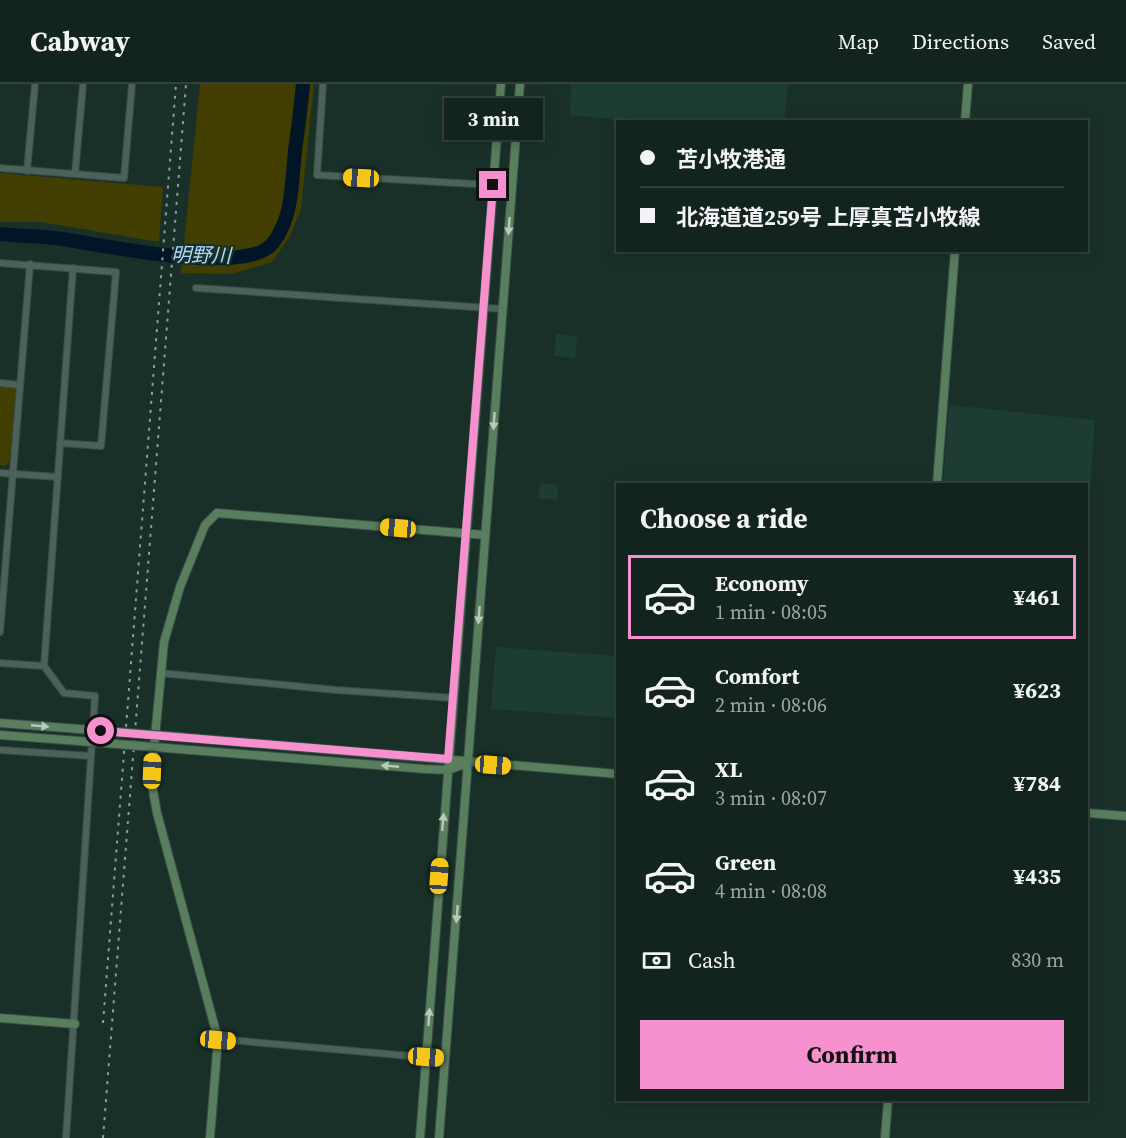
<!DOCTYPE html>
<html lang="en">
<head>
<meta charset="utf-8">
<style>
  :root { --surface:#13241f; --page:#20302c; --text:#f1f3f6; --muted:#9da4a4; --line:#32413d; --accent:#f690cf }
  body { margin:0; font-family:"Source Serif 4","Noto Sans JP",serif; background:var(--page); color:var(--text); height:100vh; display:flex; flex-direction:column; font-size:22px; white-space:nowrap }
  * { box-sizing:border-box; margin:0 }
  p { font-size:20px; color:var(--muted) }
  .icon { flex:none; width:33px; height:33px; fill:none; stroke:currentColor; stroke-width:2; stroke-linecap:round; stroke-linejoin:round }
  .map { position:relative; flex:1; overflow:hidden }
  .side { position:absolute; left:616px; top:399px; width:472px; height:618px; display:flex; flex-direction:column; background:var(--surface); border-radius:0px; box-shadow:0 3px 15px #0003,0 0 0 2px var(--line) }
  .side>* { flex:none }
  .banner { position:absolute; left:616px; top:36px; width:472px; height:132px; border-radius:0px; box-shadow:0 3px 15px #0003,0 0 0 2px var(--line); display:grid; align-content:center; height:132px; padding:0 24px; background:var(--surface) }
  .end { position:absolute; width:27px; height:27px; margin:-14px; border:8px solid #f690cf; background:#111; box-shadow:0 0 0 3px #111 }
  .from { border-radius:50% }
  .bubble { position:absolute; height:42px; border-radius:0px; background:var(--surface); box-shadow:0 3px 15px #0003,0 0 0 2px var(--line); font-size:20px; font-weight:700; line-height:42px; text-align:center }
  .car { position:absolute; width:18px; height:36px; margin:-18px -9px; border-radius:8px; box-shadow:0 0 4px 2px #0007; background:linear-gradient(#f5c518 24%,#345 0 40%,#f5c518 0 76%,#345 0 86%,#f5c518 0) }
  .banner b { display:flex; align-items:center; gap:21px; height:57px; font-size:22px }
  .banner b+b { border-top:2px solid var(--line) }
  .banner i { width:15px; height:15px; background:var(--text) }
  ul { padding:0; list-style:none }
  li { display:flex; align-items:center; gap:18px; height:84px; margin:0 12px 9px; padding:0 12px; border:3px solid transparent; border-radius:0px }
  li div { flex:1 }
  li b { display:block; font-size:22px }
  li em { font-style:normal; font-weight:700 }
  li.selected { border-color:var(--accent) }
  li>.icon { width:54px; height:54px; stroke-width:1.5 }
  h2 { padding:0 24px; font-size:27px; line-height:72px }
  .pay { display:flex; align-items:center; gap:15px; height:66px; padding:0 24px; font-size:22px }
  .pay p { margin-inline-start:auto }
  .cta { display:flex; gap:12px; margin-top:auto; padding:12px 24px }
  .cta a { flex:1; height:69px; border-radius:0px; background:var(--accent); color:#111; font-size:24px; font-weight:700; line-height:69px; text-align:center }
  header { display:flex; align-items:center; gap:36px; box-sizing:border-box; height:84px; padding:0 30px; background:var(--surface); border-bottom:2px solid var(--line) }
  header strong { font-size:28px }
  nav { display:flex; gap:33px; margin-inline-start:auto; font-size:21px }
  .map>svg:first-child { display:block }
  .built { fill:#1d3d34 }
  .green { fill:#423d00 }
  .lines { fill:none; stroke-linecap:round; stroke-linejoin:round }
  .river { stroke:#001627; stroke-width:14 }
  .street-casing { stroke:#394d47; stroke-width:8 }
  .secondary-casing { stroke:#394d47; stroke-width:10 }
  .street { stroke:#4a625a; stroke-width:6 }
  .secondary { stroke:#597e5d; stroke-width:8 }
  .rail { stroke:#8d9f99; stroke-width:2; stroke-dasharray:3 6; stroke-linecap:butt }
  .secondary-bridge-casing { stroke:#394d47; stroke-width:10; stroke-linecap:butt }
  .secondary-bridge { stroke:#597e5d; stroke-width:8 }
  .oneway { fill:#b4cabb }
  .route { stroke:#f690cf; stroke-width:8 }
  .labels { text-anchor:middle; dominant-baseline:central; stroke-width:4.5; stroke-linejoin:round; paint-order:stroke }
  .water-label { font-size:20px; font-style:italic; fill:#abd9fb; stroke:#193029 }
</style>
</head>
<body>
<header>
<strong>Cabway</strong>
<nav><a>Map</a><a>Directions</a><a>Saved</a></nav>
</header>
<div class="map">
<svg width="1126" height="1054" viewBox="0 0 1126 1054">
  <rect width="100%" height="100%" fill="#193029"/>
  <path class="built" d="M571,0H788L784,38H643L570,31Z
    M556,250L577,252L575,274L554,272Z
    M949,321L1095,336L1088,431V400H943Z
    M540,399L559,401L557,416L538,414Z
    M496,563L618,572V634L491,625Z"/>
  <path class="green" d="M200,0H314L301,125L290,152L272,178L232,190L181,189Z
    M0,89L163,103L159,158L41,138H0Z
    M0,303H14L16,307L10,377L6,382L0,381Z"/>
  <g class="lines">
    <path class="river" d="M0,150C18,152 37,152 55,154C96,159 246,194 273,159C295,130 291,93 296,59C299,39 301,20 303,0"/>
    <g class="street-casing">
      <path id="street" d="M323,0L317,91L512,102
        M0,84L124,94L132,0
        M27,87L35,0
        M75,90L83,0
        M0,179L116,188L101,362L60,359
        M196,204L503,225
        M0,299L20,301
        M0,389L58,393
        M0,548L30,180
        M0,579L44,582
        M160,589L336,606L454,614
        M0,666L91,672
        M218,955L445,975
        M66,1054L95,612L64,609L44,582L73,184"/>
    </g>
    <g class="secondary-casing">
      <path id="secondary" d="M965,38L968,0
        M937,400L955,166
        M0,639L79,645
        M0,651L79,657
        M168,652L618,690
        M166,664L425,685L448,686L468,679
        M1088,729L1126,732
        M0,934L75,940
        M210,1054L218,955L157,729L152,701L153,674L164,558L180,503L205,441L217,429L485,451
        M420,1054L501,0
        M439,1054L520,0
        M885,1054L888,1016"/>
    </g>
    <use href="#street" class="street"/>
    <use href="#secondary" class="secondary"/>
    <path class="rail" d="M103,939L176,0
      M103,1054L186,0"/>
    <g class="secondary-bridge-casing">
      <path id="secondary-bridge" d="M79,645L168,652
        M79,657L166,664"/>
    </g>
    <use href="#secondary-bridge" class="secondary-bridge"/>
  </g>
  <defs><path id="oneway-solid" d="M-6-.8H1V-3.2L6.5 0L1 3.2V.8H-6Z" transform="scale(1.5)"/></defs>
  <g class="oneway">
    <use href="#oneway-solid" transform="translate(509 142) rotate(94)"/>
    <use href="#oneway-solid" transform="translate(494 337) rotate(94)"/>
    <use href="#oneway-solid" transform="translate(479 531) rotate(94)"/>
    <use href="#oneway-solid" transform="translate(40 642) rotate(5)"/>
    <use href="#oneway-solid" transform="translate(390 682) rotate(-175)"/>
    <use href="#oneway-solid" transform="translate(443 738) rotate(-85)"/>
    <use href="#oneway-solid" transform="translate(457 830) rotate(95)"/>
    <use href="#oneway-solid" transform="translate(429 933) rotate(-86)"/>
  </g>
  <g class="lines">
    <path class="route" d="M101,647L448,675L493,101"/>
  </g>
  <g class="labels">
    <g class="water-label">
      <text transform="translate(201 171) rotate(1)">明野川</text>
    </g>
  </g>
</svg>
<i class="end from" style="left:101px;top:647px"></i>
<i class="end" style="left:493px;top:101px"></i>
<div class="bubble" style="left:444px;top:14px;width:99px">3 min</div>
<i class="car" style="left:361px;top:94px;rotate:273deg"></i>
<i class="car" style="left:398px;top:444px;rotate:275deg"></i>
<i class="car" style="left:493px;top:681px;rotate:94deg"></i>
<i class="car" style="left:152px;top:687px;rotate:2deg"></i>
<i class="car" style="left:439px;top:792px;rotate:4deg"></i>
<i class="car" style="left:218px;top:956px;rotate:95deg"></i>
<i class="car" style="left:426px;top:973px;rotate:94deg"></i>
<div class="banner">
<b><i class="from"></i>苫小牧港通</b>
<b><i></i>北海道道259号 上厚真苫小牧線</b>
</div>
<section class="side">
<h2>Choose a ride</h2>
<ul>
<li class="selected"><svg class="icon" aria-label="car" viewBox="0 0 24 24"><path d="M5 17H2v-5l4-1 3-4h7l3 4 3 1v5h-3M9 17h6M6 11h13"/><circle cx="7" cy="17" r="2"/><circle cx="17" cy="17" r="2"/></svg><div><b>Economy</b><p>1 min · 08:05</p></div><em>¥461</em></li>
<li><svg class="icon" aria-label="car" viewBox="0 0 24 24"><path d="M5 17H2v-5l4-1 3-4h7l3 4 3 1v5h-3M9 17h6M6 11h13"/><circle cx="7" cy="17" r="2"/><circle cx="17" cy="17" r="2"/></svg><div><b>Comfort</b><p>2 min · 08:06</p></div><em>¥623</em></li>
<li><svg class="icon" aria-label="car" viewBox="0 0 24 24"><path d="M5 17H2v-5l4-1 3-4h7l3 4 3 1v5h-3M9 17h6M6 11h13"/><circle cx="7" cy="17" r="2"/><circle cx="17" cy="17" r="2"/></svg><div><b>XL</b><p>3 min · 08:07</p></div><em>¥784</em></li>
<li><svg class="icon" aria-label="car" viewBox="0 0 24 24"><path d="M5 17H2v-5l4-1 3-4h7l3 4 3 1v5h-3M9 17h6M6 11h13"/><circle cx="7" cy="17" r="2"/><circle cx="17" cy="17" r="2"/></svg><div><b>Green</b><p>4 min · 08:08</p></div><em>¥435</em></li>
</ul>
<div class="pay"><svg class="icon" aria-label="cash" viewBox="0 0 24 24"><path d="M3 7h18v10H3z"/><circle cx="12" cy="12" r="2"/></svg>Cash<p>830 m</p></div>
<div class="cta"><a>Confirm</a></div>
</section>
</div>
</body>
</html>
